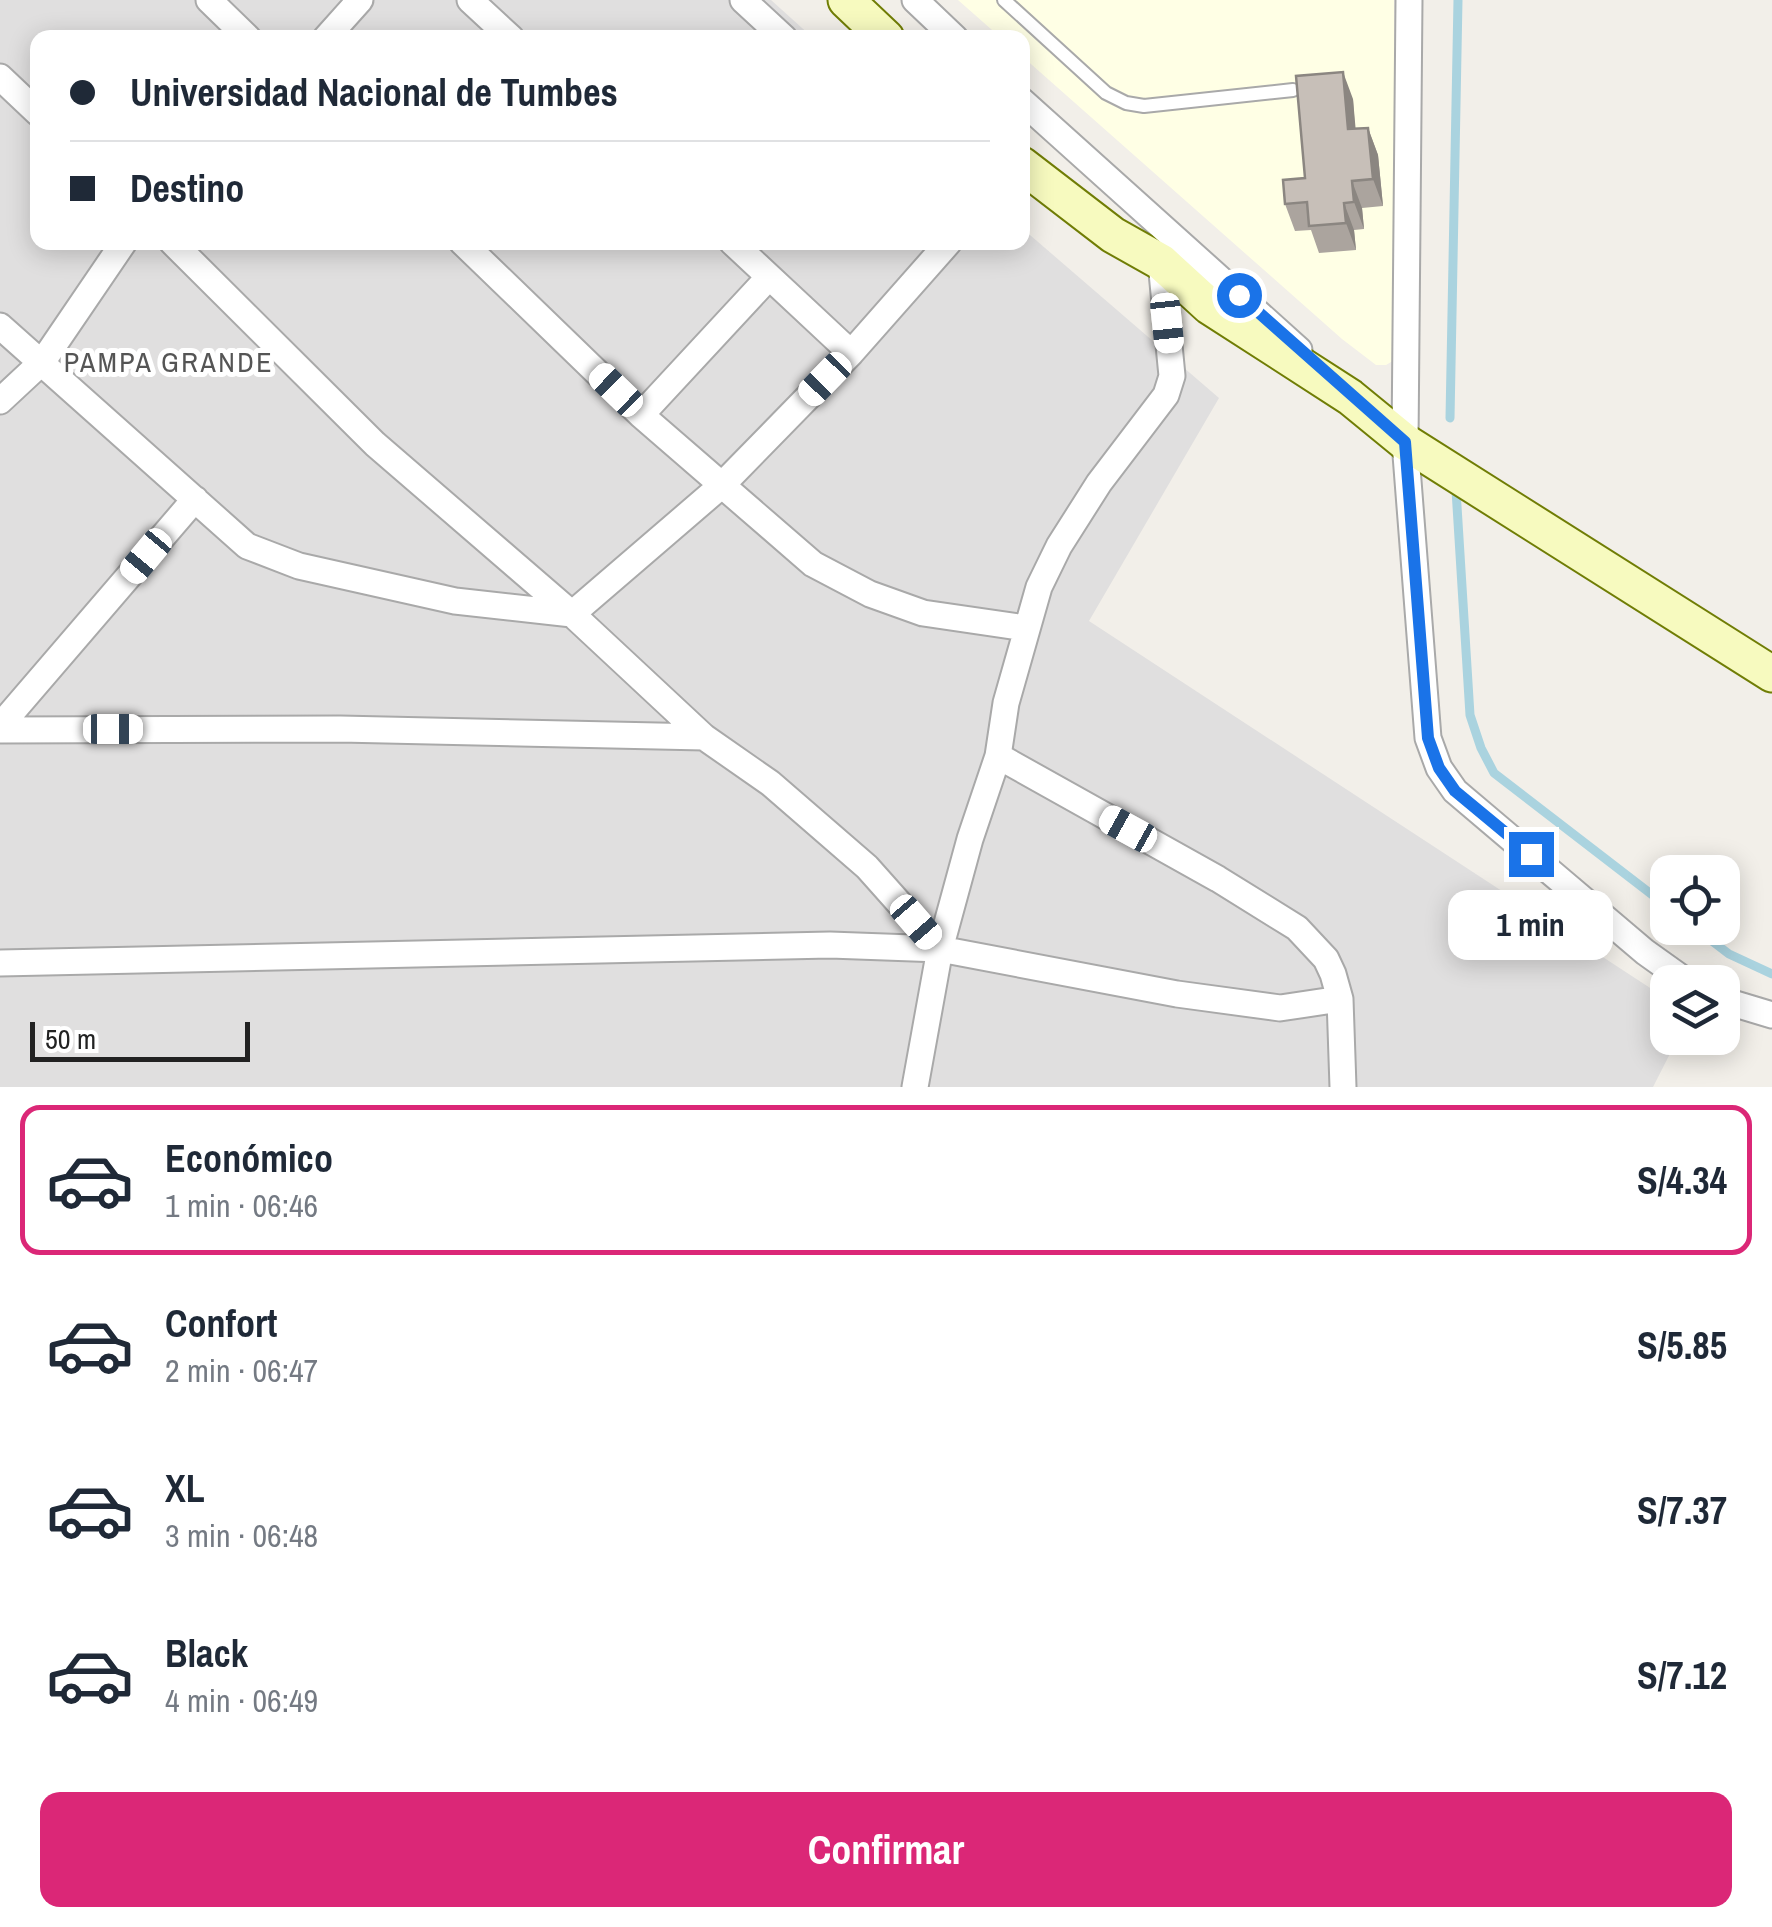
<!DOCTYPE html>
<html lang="es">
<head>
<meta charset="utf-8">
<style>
  :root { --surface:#fff; --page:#f6f6f7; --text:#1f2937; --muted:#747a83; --line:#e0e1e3; --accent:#db2777 }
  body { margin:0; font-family:"Archivo Narrow",sans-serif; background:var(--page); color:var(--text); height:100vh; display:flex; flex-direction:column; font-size:38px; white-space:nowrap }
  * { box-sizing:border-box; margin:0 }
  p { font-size:32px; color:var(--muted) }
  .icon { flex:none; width:55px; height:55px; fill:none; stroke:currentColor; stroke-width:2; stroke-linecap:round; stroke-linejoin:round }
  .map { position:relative; height:1087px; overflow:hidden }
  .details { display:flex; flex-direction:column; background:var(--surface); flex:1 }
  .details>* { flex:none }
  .banner { position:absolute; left:30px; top:30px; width:1000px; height:220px; border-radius:20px; box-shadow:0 5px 25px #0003; display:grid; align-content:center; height:220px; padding:0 40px; background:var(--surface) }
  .tools { position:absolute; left:1650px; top:855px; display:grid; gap:20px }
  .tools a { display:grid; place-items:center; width:90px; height:90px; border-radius:20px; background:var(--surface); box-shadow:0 5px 25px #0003; font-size:50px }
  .scale { position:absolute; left:30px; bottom:25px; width:220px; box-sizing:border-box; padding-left:10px; border:5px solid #222; border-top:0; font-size:28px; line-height:35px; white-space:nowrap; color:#222; -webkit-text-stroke:8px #fff; paint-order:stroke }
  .end { position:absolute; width:45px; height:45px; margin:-22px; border:12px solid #1a73e8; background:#fff; box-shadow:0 0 0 5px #fff }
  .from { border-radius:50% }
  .bubble { position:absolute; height:70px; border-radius:20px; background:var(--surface); box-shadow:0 5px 25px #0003; font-size:32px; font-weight:700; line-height:70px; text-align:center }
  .car { position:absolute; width:30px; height:60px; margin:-30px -15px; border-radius:12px; box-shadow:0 0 8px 2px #0007; background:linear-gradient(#fff 24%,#345 0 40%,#fff 0 76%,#345 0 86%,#fff 0) }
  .banner b { display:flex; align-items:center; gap:35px; height:95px; font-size:38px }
  .banner b+b { border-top:2px solid var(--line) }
  .banner i { width:25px; height:25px; background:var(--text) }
  ul { padding:18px 0 0; list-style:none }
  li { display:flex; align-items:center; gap:30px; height:150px; margin:0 20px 15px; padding:0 20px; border:5px solid transparent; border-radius:20px }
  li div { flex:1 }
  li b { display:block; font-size:38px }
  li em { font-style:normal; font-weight:700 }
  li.active { border-color:var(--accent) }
  li>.icon { width:90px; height:90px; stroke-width:1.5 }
  .cta { display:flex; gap:20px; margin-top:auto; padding:20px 40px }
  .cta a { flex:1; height:115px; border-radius:20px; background:var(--accent); color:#fff; font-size:40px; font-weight:700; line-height:115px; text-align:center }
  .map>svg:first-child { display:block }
  .residential { fill:#e0dfdf }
  .education { fill:#ffffe5 }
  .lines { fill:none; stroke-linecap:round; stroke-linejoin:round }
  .stream { stroke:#aad3df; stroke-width:9 }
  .lane-casing { stroke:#a9a9a9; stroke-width:16 }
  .street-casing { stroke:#a9a9a9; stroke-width:29 }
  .secondary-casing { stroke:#707d05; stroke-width:39 }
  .lane { stroke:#fff; stroke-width:12 }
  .street { stroke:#fff; stroke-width:25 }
  .secondary { stroke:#f7fabf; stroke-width:35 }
  .wall { fill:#aba49e }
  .shaded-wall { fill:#8b8681 }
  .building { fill:#c7bfb8; stroke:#8b8681; stroke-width:2.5 }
  .route { stroke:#1a73e8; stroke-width:12 }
  .labels { text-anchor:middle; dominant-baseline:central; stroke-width:10; stroke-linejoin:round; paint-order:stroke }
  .neighbourhood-label { font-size:28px; letter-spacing:2.5px; fill:#555; stroke:#fff }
</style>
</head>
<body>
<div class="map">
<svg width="1772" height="1087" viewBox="0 0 1772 1087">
  <rect width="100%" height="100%" fill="#f2efe9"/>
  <path class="residential" d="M0,0H771L812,37L38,38V242H1022L1023,229L1219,398L1089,621L1667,999L1668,1038H1678L1653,1087H0Z"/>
  <path class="education" d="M958,0H1394L1396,359L1386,365H1376L1342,339L1023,57L1022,38L1000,37Z"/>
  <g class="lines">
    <path class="stream" d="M1450,418L1458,0
      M1456,490L1470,715L1481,748L1494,773L1668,907
      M1695,928L1729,954L1772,974"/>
    <g class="lane-casing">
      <path id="lane" d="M1004,0L1106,93L1126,103L1144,106L1293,90"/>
    </g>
    <g class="street-casing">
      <path id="street" d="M209,0L248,38
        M470,0L511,38
        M743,0L784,38
        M915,0L955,38
        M1409,0L1405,442L1428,738L1439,768L1455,791L1645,952L1687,982
        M326,38L360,0
        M0,77L38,113
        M1022,101L1299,350
        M172,242L375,444L572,614L704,737L770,783L867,867L940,949
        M462,242L641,415L813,564L870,594L923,613L1026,628
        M732,242L851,353
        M0,326L247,546L299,566L455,601L572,614L722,485L851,353L949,242
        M0,401L43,361L124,242
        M641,415L769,277
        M0,726L195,499
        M0,730L340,729L704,737
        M998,756L1218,879L1297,928L1326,959L1333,974L1340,999L1343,1087
        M0,963L830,945L940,949L1177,994L1280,1008L1340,999
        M1722,1000L1772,1015
        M915,1087L940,949L970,839L998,756L1006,703L1039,587L1059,546L1099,483L1166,395L1172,376L1161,262"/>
    </g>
    <g class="secondary-casing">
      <path id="secondary" d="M846,0L886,38
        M1022,165L1113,235L1161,262L1209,306L1350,397L1405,442L1772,674"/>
    </g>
    <use href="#lane" class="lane"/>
    <use href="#street" class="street"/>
    <use href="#secondary" class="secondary"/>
  </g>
  <path class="wall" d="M1353,99L1355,129L1368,128L1378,155L1383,206L1362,208L1364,229L1354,230L1356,250L1319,253L1311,230L1295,231L1285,204L1305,178Z"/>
  <path class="shaded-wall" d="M1343,72L1353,99L1358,156L1348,129Z
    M1368,128L1378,155L1383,206L1373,179Z
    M1352,181L1362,208L1364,229L1354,202Z
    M1344,203L1354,230L1356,250L1346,223Z"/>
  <path class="building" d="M1343,72L1348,129L1368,128L1373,179L1352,181L1354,202L1344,203L1346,223L1309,226L1307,202L1285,204L1283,180L1305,178L1296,76Z"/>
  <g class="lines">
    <path class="route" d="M1239,295L1405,442L1428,738L1439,768L1455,791L1531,854"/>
  </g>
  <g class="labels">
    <g class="neighbourhood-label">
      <text x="169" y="362">PAMPA GRANDE</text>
    </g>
  </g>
</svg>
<div class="tools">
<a><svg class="icon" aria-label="locate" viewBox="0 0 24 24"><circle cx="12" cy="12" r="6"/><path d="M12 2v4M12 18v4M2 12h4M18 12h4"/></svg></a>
<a><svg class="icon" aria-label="layers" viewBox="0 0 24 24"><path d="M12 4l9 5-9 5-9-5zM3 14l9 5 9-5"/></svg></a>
</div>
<div class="scale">50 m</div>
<i class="end from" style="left:1239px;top:295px"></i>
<i class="end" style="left:1531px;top:854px"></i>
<div class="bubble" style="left:1448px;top:890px;width:165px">1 min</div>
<i class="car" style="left:1167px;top:323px;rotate:174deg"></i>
<i class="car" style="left:825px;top:379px;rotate:224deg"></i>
<i class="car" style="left:616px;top:390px;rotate:314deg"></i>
<i class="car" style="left:146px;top:556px;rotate:220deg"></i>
<i class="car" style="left:113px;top:729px;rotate:90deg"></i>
<i class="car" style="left:1128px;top:829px;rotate:299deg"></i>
<i class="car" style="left:916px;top:922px;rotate:139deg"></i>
<div class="banner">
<b><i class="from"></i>Universidad Nacional de Tumbes</b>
<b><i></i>Destino</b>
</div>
</div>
<section class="details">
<ul>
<li class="active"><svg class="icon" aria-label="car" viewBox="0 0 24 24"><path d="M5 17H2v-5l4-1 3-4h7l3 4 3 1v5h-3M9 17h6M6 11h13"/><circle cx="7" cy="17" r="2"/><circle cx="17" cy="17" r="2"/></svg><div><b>Económico</b><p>1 min · 06:46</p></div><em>S/4.34</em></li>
<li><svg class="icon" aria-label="car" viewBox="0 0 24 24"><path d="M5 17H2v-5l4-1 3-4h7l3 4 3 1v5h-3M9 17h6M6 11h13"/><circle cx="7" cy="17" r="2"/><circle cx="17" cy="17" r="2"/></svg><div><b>Confort</b><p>2 min · 06:47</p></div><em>S/5.85</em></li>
<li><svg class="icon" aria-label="car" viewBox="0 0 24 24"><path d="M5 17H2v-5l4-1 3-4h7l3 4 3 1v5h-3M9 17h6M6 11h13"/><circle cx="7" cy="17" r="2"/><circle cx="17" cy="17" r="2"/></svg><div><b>XL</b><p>3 min · 06:48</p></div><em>S/7.37</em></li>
<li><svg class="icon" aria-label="car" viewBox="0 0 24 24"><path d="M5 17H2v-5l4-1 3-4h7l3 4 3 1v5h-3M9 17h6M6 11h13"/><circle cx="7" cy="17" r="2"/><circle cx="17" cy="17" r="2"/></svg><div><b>Black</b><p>4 min · 06:49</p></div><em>S/7.12</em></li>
</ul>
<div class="cta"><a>Confirmar</a></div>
</section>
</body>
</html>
